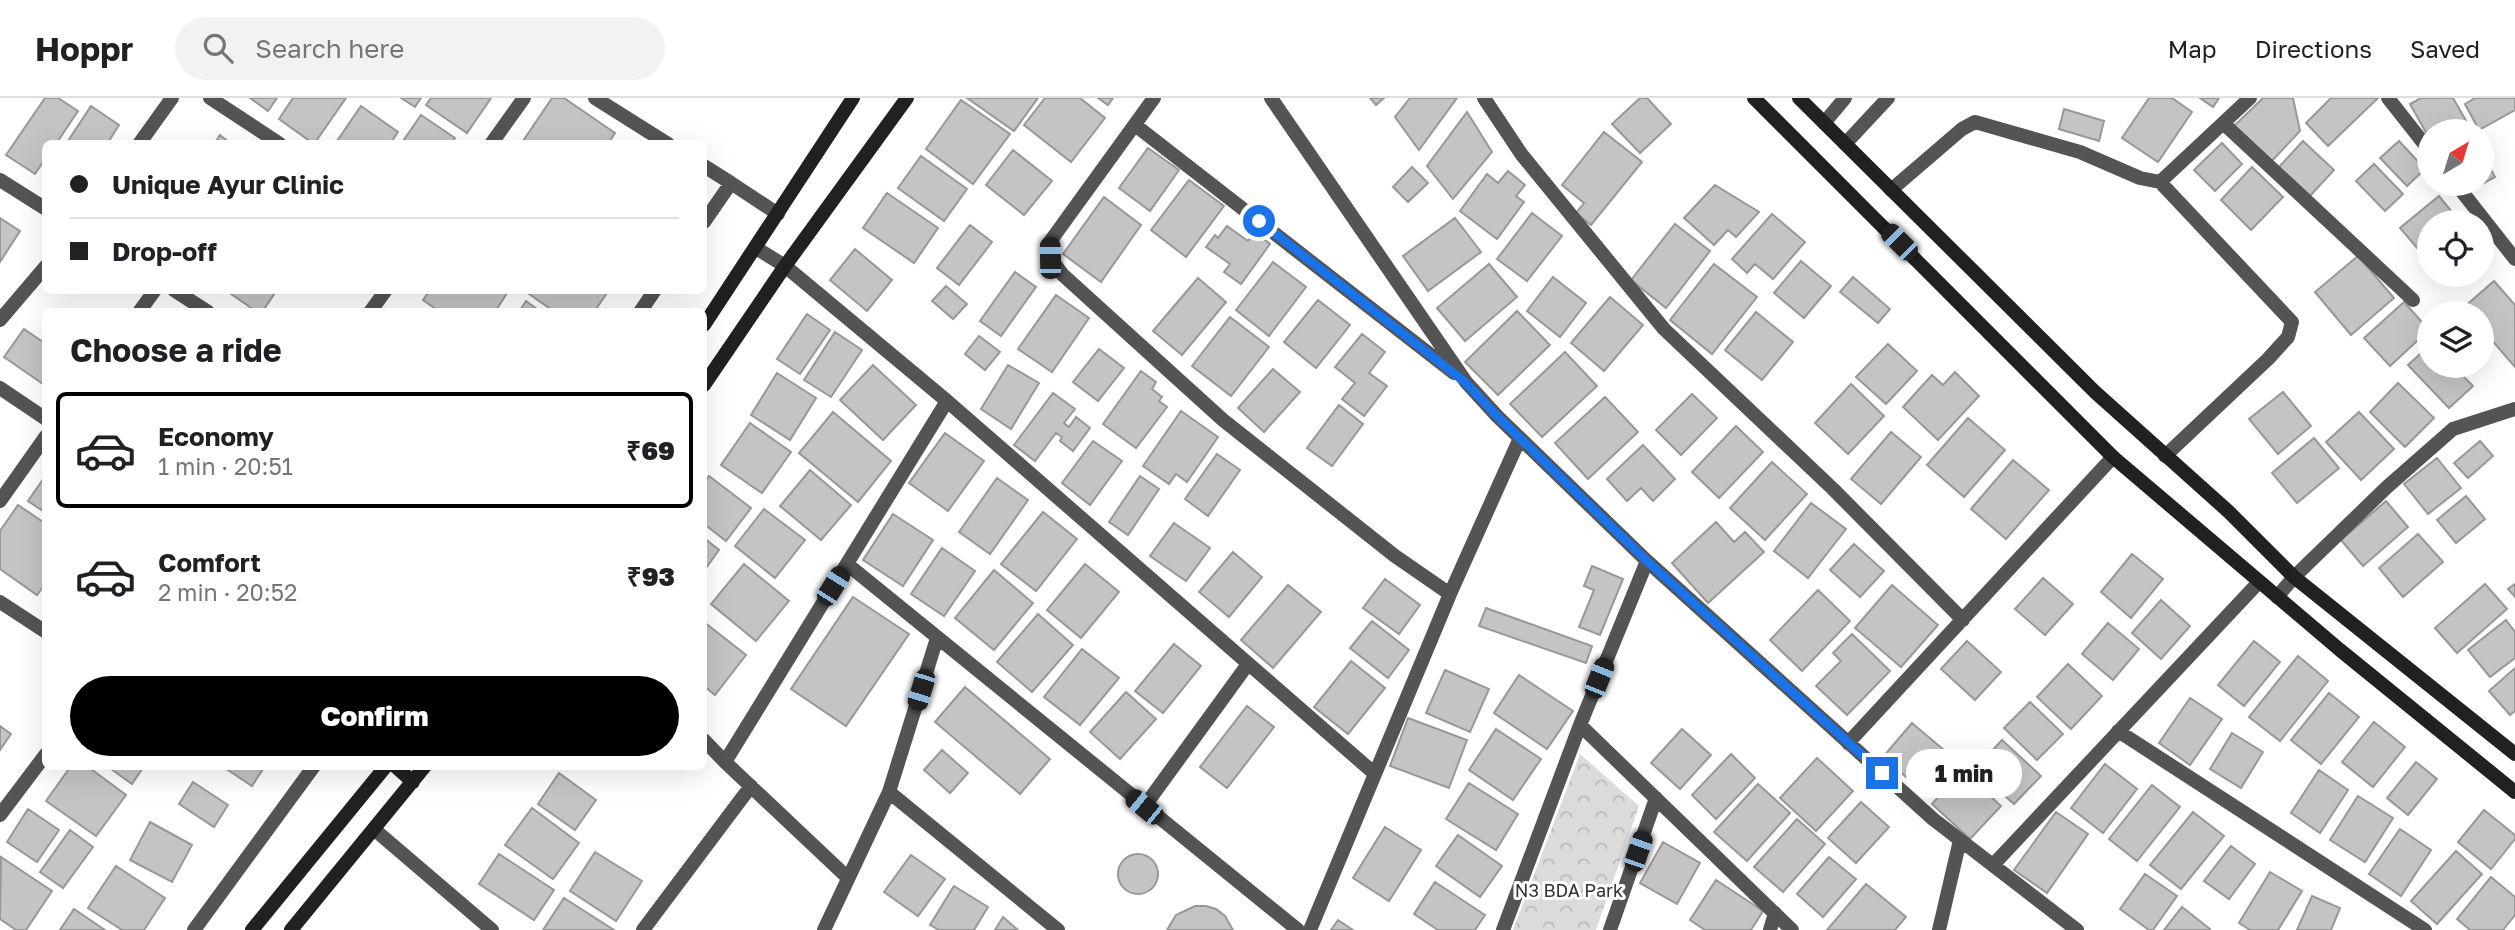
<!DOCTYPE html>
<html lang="en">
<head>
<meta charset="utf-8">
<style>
  :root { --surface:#fff; --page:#f2f2f2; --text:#202124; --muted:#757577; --line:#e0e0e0; --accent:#000 }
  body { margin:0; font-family:"Golos Text",sans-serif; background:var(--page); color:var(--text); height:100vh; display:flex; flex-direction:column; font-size:26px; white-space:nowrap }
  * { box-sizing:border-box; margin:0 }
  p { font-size:23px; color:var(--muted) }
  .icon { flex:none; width:38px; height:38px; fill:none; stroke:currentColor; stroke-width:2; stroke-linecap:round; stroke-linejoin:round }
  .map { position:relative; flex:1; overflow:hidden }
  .drawer { position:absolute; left:42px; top:210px; width:665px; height:462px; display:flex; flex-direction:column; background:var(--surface); border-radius:10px; box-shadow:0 7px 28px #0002 }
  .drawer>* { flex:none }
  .hud { position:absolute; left:42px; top:42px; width:665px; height:154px; border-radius:10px; box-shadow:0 7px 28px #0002; display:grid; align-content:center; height:154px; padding:0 28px; background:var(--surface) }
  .needle { width:46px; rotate:38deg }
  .tools { position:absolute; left:2417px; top:21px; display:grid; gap:14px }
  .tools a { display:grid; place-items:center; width:77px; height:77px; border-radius:50%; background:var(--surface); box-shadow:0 7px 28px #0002; font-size:35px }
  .end { position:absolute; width:32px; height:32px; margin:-16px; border:9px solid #1a73e8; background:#fff; box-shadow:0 0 0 4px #fff }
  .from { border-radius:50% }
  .bubble { position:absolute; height:49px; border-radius:24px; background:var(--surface); box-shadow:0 7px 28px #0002; font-size:23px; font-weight:800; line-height:49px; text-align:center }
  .car { position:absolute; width:21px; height:42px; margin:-21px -10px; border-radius:9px; box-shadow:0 0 5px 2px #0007; background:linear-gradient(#222 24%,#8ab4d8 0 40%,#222 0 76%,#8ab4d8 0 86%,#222 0) }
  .hud b { display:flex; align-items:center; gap:24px; height:66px; font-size:26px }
  .hud b+b { border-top:2px solid var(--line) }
  .hud i { width:18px; height:18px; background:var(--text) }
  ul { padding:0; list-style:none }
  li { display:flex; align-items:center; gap:21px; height:116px; margin:0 14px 10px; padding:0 14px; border:4px solid transparent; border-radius:10px }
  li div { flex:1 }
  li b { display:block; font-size:26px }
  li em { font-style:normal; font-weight:800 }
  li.selected { border-color:var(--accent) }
  li>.icon { width:63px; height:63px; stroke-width:1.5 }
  h2 { padding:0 28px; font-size:32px; line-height:84px }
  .cta { display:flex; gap:14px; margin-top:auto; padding:14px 28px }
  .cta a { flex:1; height:80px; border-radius:42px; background:var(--accent); color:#fff; font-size:28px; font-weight:800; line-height:80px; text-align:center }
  header { display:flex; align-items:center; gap:42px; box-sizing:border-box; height:98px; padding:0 35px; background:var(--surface); border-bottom:2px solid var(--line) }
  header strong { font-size:33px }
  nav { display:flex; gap:38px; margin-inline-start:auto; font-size:24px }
  .search { width:490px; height:63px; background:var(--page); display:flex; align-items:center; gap:18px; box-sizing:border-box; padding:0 24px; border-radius:38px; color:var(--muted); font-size:26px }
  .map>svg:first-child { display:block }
  .park { fill:url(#park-crowns) }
  .building { fill:#c4c4c4; stroke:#989898; stroke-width:2 }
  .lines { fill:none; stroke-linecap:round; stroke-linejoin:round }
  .street { stroke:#545454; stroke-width:14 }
  .secondary { stroke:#212121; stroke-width:14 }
  .route { stroke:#1a73e8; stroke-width:9 }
  .labels { text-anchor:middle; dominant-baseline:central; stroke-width:6; stroke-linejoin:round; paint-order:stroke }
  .park-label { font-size:18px; fill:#323232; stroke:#fff }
</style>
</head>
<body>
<header>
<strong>Hoppr</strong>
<div class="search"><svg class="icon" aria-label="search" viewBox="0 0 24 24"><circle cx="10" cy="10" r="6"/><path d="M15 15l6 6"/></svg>Search here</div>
<nav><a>Map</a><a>Directions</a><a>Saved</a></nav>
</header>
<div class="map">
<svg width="2515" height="832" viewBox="0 0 2515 832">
  <defs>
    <pattern id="park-crowns" width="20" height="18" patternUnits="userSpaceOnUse" patternTransform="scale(1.75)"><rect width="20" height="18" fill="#dbdbdb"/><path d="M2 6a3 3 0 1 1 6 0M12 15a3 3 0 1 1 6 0" fill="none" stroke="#bababa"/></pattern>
  </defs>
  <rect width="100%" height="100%" fill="#fff"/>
  <path class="park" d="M1580,656L1639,708L1596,832H1513Z"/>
  <path class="building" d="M45,0H58L78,13L56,46H46V60L35,76L6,57Z
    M250,0H277L268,13Z
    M293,0H346L314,46L279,21Z
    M401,0H421L415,9Z
    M431,0H491L467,35L426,7Z
    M552,0H564L615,35L608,46H521Z
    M967,0H1038L1014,33Z
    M1045,0H1080L1105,20L1071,64L1024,27Z
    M1098,0H1113L1108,7Z
    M1370,0H1384L1376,7Z
    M1410,0H1457L1419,52L1395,19Z
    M1640,0H1647L1671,26L1640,55L1612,26Z
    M2149,0H2172L2192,14L2158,64L2122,40Z
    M2200,0H2219L2213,9Z
    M2263,0H2293L2300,33L2270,65L2234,28Z
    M2331,0H2378L2328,48L2306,25Z
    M2421,0H2453L2472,33H2429V40L2410,6Z
    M2475,0H2515V12L2479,32L2465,6Z
    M961,2L1010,36L973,86L926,51Z
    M91,8L119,27L107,46H66Z
    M361,8L398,34L390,46H335Z
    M2064,11L2104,23L2099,43L2059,31Z
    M1467,14L1492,54L1453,101L1427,68Z
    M421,17L455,40L451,46H401Z
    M1604,34L1642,64L1591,127L1576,115L1584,105L1562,87Z
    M220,37L231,46H214Z
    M2303,43L2334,72L2309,99L2278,70Z
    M2399,43L2425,71L2407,88L2380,60Z
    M2222,45L2242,66L2215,93L2194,72Z
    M1148,50L1179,72L1150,113L1119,90Z
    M1013,52L1052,83L1024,117L986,87Z
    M2482,54L2495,79L2467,94L2462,86H2482Z
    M921,58L967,91L944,123L898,90Z
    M2374,66L2403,96L2385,113L2356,83Z
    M1412,69L1428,85L1408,104L1393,89Z
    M2252,69L2283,99L2251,132L2221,102Z
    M1508,73L1525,87L1516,98L1524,104L1497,141L1460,113L1487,76L1498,85Z
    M1189,82L1224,108L1186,159L1151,132Z
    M1715,87L1759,114L1736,139L1728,132L1714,147L1684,120Z
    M887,95L938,130L914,165L863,130Z
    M2439,98L2456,119L2449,124H2429V141L2417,150L2400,130Z
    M1104,99L1141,127L1101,184L1063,156Z
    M1532,115L1562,138L1527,183L1497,161Z
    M1772,116L1805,144L1773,181L1755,166L1747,175L1732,161Z
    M0,120L20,133L0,164Z
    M1455,120L1481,154L1428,193L1403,158Z
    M1675,126L1710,153L1666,210L1631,182Z
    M970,127L992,144L959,187L937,170Z
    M1227,128L1248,143L1255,134L1270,146L1241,186L1224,174L1230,166L1206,149L1215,137L1218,140Z
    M855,151L892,182L867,213L830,182Z
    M2358,158L2394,200L2351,237L2315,194Z
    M1801,163L1831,188L1804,220L1774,195Z
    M1273,164L1306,189L1269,238L1236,212Z
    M1489,166L1517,199L1465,243L1437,210Z
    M1714,166L1757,199L1712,256L1670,222Z
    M1015,174L1036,189L1001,238L980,223Z
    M1553,179L1586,205L1560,239L1527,213Z
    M1853,179L1890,211L1878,225L1840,194Z
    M1198,180L1226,204L1182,257L1153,233Z
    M2494,183L2515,207V269L2482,231V215H2468L2463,210Z
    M946,188L967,206L953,221L932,203Z
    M233,192H277L262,214H257L231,196Z
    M430,192H509L495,214H440L423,202Z
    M531,192H609L594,214H555L529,196Z
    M1056,197L1089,220L1052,274L1018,251Z
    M1610,199L1643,227L1604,273L1571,245Z
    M1318,202L1350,227L1316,270L1284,244Z
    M526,203L541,214H519Z
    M2404,204L2429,232L2390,268L2364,240Z
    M1517,213L1550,247L1498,297L1465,264Z
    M1756,214L1793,244L1762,282L1725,252Z
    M807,216L830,232L800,276L777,261Z
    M1230,219L1269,249L1231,298L1192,268Z
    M24,231L46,246V288L4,259Z
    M835,234L862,252L831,299L804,282Z
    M1362,236L1385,254L1369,275L1387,288L1364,318L1342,301L1355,285L1335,269Z
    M979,238L1000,254L985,272L965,256Z
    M1888,246L1917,273L1886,306L1856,279Z
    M2429,248V268H2453L2473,288L2449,310L2408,267Z
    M1099,251L1124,270L1098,303L1073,284Z
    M1565,254L1597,288L1542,339L1510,306Z
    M873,267L916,307L883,342L840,302Z
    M1008,267L1039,285L1011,331L981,311Z
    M1273,271L1300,294L1264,334L1238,310Z
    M1141,273L1156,284L1152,291L1162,299L1159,303L1167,309L1136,350L1103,326Z
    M1955,274L1979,298L1938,342L1903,309L1932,277L1943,287Z
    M777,275L816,300L790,342L751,317Z
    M2398,285L2434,320L2405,349L2370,314Z
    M1851,286L1884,318L1848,356L1815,325Z
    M2283,294L2311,328L2278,356L2249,321Z
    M1053,295L1075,311L1064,325L1069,329L1076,319L1090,330L1073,353L1060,343L1062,339L1056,335L1035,363L1014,347Z
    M1692,296L1717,320L1681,357L1656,332Z
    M1605,299L1638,334L1588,381L1555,345Z
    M1339,307L1363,326L1332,368L1307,350Z
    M1181,313L1218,339L1187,384L1176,376L1169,386L1143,368Z
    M833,314L891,363L858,404L799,355Z
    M2359,314L2394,351L2361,382L2326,344Z
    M1968,320L2005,352L1964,399L1927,367Z
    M750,325L791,354L762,395L721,367Z
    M1736,328L1763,354L1719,400L1692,374Z
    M1891,334L1921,359L1881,406L1851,381Z
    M945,335L984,363L948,413L909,385Z
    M2314,340L2339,370L2297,405L2272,375Z
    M1093,343L1122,363L1090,407L1062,385Z
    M2480,343L2493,358L2468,380L2454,365Z
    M1643,347L1675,381L1653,403L1641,390L1627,403L1607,381Z
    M1217,356L1240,372L1208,418L1185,401Z
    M2437,360L2461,390L2428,416L2404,386Z
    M2013,362L2049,392L2006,441L1971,411Z
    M1772,364L1807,396L1765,442L1730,410Z
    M810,372L851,407L821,442L780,408Z
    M46,377V415L28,403Z
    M709,378L751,410L726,443L704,426V385Z
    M1140,378L1159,391L1128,437L1109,424Z
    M997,380L1028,402L990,456L959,434Z
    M2466,398L2485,421L2456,445L2437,422Z
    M2386,403L2408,429L2363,468L2341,442Z
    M1811,405L1846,431L1808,480L1774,453Z
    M18,407L46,426V485L37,497L0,471V433Z
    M764,411L805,442L775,480L735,448Z
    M1043,414L1077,441L1036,493L1001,466Z
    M893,416L933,442L903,488L863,462Z
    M1716,424L1734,444L1745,434L1764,454L1708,505L1672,465Z
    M1174,425L1210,450L1186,483L1150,458Z
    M2418,436L2443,464L2403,499L2379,470Z
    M704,440L719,452L704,473Z
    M1854,446L1884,473L1860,499L1830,472Z
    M942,450L975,473L944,518L911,496Z
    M1233,454L1262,479L1229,519L1199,494Z
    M2132,456L2163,481L2131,520L2101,494Z
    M744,466L789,503L756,543L711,506Z
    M1085,466L1119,494L1081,540L1047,512Z
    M1592,468L1623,481L1600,537L1579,529L1594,492L1584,488Z
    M994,472L1033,505L994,552L955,520Z
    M2043,480L2073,506L2045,537L2015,511Z
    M1385,481L1420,507L1399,536L1363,510Z
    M2485,486L2507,511L2457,555L2435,530Z
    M2515,486V499L2508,491Z
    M1288,487L1321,514L1273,570L1241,542Z
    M1892,487L1938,527L1901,569L1855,530Z
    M1818,492L1850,523L1802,573L1770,542Z
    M853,499L909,536L846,628L791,591Z
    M2161,502L2190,528L2161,561L2132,535Z
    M1486,510L1592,548L1586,565L1479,528Z
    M1038,516L1073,547L1032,594L997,564Z
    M2506,522L2515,534V560L2490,579L2468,552Z
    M1372,523L1409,552L1388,580L1350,550Z
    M704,524L746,557L715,597L704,588Z
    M2108,525L2139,551L2113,582L2082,556Z
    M1852,536L1890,573L1847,617L1816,588L1841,563L1833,555Z
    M1967,543L2001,574L1975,602L1941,571Z
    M2254,543L2280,564L2244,608L2218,587Z
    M1174,546L1201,568L1163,615L1135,593Z
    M1082,551L1119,580L1080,627L1044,599Z
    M2298,558L2328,583L2280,643L2249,619Z
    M1351,563L1385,590L1348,636L1314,609Z
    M2068,566L2102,598L2071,631L2037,599Z
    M2515,570V613L2510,617L2489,593Z
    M1445,572L1489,591L1470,634L1426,615Z
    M1519,577L1573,613L1547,651L1494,615Z
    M965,589L1050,661L1020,696L935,624Z
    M1126,594L1156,621L1120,661L1090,634Z
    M2329,595L2359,619L2321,666L2291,642Z
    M2190,600L2222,621L2190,667L2159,645Z
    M2030,604L2063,636L2037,662L2004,630Z
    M1247,608L1274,629L1227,690L1200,669Z
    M1408,620L1467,642L1449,690L1390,668Z
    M2374,624L2405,649L2373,689L2342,664Z
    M1912,625L1957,663L1927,697L1883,659Z
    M0,628L11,636L0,652Z
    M1496,631L1541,661L1513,702L1469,672Z
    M1682,631L1711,657L1680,691L1651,665Z
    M2232,635L2263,654L2241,690L2210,671Z
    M2002,642L2041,678L2014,706L1975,671Z
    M942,652L968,675L950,695L924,672Z
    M1731,656L1755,680L1716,721L1692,697Z
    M1817,660L1853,693L1816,733L1780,700Z
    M2416,664L2437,681L2408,717L2387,700Z
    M2105,666L2137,691L2103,735L2071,710Z
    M71,668H87L126,697L96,738L46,703Z
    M107,668H144L132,686Z
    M222,668H265L252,688Z
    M1962,672L2001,708L1970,741L1932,706Z
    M2319,672L2348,692L2320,735L2291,715Z
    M559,675L596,702L575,732L538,706Z
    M193,684L228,707L214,729L179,706Z
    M1469,685L1518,716L1496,752L1446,721Z
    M1758,686L1790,715L1747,763L1714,734Z
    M2152,687L2180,709L2137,763L2109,741Z
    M2358,698L2393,720L2365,764L2330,742Z
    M1861,704L1889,729L1856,765L1828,740Z
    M532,710L579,745L553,781L505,747Z
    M28,711L59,732L37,764L7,744Z
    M2484,712L2515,737V741L2491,771L2458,744Z
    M2056,714L2088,736L2047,795L2014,772Z
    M2193,714L2224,738L2181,791L2150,767Z
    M1797,721L1825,746L1783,794L1754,769Z
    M150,724L192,747L172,784L130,762Z
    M1385,729L1421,752L1389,803L1353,780Z
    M2400,731L2431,752L2401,798L2369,776Z
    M70,732L93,749L63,790L40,774Z
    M1458,737L1502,768L1480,799L1436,768Z
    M1663,744L1700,765L1677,806L1640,785Z
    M2231,748L2255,766L2229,801L2204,783Z
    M2456,753L2482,776L2437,826L2411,803Z
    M595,754L642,783L616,823L570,793Z
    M499,756L554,792L534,822L479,786Z
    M1118 776a20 20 0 1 1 40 0a20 20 0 1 1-40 0Z
    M911,757L945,781L918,818L884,794Z
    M1,759L52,793L26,832H16L0,821Z
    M1829,759L1856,781L1823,819L1797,796Z
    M116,768L165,800L144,832H122L88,810Z
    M2270,774L2302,793L2278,832H2250L2239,825Z
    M2145,776L2177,798L2153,832H2149L2120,811Z
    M2491,779L2515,799V817L2503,832H2470L2457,821Z
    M1716,782L1763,813L1751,832H1705L1690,822Z
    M1435,784L1485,817L1475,832H1438L1414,816Z
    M1866,786L1906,819L1895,832H1827Z
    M954,788L988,809L974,832H939L930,827Z
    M2312,798L2340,810L2331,832H2297Z
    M564,800L614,832H543Z
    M1195,808H1206L1216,811L1225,818L1233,832H1167L1176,817Z
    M2182,809L2210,831L2209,832H2164Z
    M74,811L105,832H60Z
    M1003,819L1018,832H995Z
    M1338,822L1353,832H1331Z"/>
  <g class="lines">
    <path class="street" d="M210,0L280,46
      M595,0L668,46
      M1154,0L1049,145L1050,160L1063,177L1223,322L1395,458L1450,496
      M1271,0L1466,284L1497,318L1647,463L1933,721L2077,832
      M1484,0L1522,57L1664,231L1833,391L1963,522
      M2388,0L2429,52
      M1824,25L1845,0
      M2223,25L2413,202
      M1135,27L1454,275
      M139,46L172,0
      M491,46L524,0
      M1845,46L1888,0
      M704,68L731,85L704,124
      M0,82L46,111
      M731,85L778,116
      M2456,86L2515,161
      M1891,92L1962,31L1975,24L2080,54L2140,80L2160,84
      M756,150L785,168L947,303L1375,676
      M174,192L208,214
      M139,214L155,192
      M370,214L386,192
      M640,214L655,192
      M0,222L46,168
      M0,290L46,321
      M2165,358L2268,261L2288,239L2292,224L2160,84L2250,0
      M0,403L46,338
      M847,466L1298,832
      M2277,499L2294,479L2387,389L2453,331L2515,311
      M0,504L46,534
      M1580,627L1792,832
      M2118,633L2425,832
      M704,642L725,664L947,303
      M1848,645L2113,359
      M725,664L848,780
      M889,694L1058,832
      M1144,709L1248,566
      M0,717L46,656
      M375,732L492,832
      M1993,767L2259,484
      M194,832L314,668
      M643,832L751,688
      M824,832L889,694L937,540
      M1310,832L1450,496L1520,340
      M1503,832L1580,627L1647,463
      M1610,832L1656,700
      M1770,832L1775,815
      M1939,832L1960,742"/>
    <path class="secondary" d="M1754,0L2113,359L2340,552L2515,694
      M1799,0L2095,294L2229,414L2294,479L2515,656
      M704,227L853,0
      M704,287L785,168L907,0
      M395,668L413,684
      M252,832L386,668
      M291,832L425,668"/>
  </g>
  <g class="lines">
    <path class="route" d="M1259,123L1466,285L1497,318L1647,463L1882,675"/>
  </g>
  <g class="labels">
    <g class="park-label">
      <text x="1569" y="792">N3 BDA Park</text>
    </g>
  </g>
</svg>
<div class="tools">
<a><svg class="needle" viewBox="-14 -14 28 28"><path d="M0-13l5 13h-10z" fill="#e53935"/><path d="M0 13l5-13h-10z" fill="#757577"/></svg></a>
<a><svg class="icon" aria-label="locate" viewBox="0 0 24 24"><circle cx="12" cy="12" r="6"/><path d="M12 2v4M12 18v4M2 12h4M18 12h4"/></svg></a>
<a><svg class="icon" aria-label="layers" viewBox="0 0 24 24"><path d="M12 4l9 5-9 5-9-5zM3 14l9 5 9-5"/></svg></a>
</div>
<i class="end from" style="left:1259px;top:123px"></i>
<i class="end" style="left:1882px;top:675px"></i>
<div class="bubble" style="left:1906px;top:651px;width:116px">1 min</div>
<i class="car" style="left:1899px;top:144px;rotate:315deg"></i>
<i class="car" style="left:1050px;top:160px;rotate:359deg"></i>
<i class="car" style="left:833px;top:488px;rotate:32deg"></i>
<i class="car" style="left:1599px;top:580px;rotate:22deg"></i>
<i class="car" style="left:921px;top:592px;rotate:197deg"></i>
<i class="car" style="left:1144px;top:709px;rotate:309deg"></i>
<i class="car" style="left:1638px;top:753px;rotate:19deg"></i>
<div class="hud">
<b><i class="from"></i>Unique Ayur Clinic</b>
<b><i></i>Drop-off</b>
</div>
<section class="drawer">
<h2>Choose a ride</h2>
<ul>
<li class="selected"><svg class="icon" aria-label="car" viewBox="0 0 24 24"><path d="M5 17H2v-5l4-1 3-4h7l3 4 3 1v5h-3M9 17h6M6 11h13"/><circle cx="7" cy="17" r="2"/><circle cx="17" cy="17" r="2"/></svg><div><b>Economy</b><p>1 min · 20:51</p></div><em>₹69</em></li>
<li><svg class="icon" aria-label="car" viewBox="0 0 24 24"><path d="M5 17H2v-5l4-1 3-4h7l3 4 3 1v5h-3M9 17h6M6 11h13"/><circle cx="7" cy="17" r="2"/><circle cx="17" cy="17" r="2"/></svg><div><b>Comfort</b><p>2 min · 20:52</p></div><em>₹93</em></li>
</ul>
<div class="cta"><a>Confirm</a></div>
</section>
</div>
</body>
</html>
